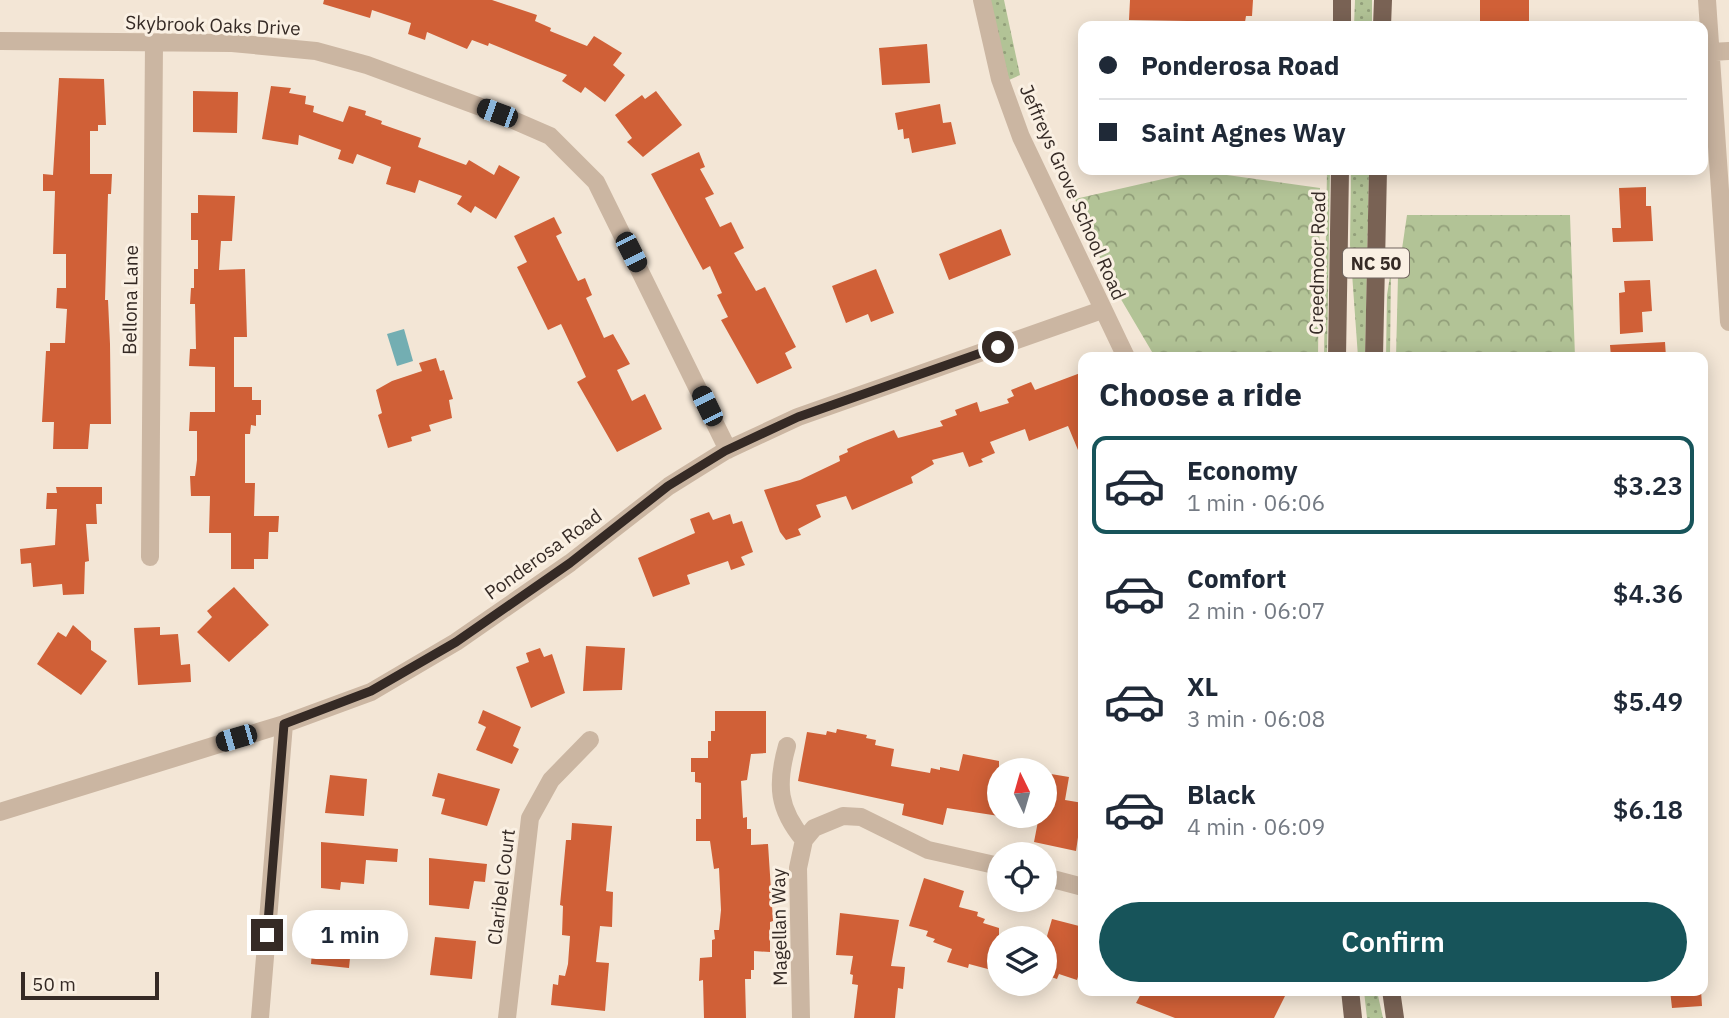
<!DOCTYPE html>
<html lang="en">
<head>
<meta charset="utf-8">
<style>
  :root { --surface:#fff; --page:#f6f6f7; --text:#1f2937; --muted:#747a83; --line:#e0e1e3; --accent:#17545a }
  body { margin:0; font-family:"IBM Plex Sans",sans-serif; background:var(--page); color:var(--text); height:100vh; display:flex; flex-direction:column; font-size:26px; white-space:nowrap }
  * { box-sizing:border-box; margin:0 }
  p { font-size:23px; color:var(--muted) }
  .icon { flex:none; width:38px; height:38px; fill:none; stroke:currentColor; stroke-width:2; stroke-linecap:round; stroke-linejoin:round }
  .map { position:relative; flex:1; overflow:hidden }
  .sheet { position:absolute; left:1078px; top:352px; width:630px; height:644px; display:flex; flex-direction:column; background:var(--surface); border-radius:14px; box-shadow:0 4px 18px #0003 }
  .sheet>* { flex:none }
  .banner { position:absolute; left:1078px; top:21px; width:630px; height:154px; border-radius:14px; box-shadow:0 4px 18px #0003; display:grid; align-content:center; height:154px; padding:0 21px; background:var(--surface) }
  .needle { width:46px; rotate:355deg }
  .controls { position:absolute; left:987px; top:758px; display:grid; gap:14px }
  .controls a { display:grid; place-items:center; width:70px; height:70px; border-radius:50%; background:var(--surface); box-shadow:0 4px 18px #0003; font-size:35px }
  .scale { position:absolute; left:21px; bottom:18px; width:138px; box-sizing:border-box; padding-left:7px; border:4px solid #352a25; border-top:0; font-size:19px; line-height:24px; white-space:nowrap; color:#352a25; -webkit-text-stroke:5px #faf0e3; paint-order:stroke }
  .end { position:absolute; width:32px; height:32px; margin:-16px; border:9px solid #352a25; background:#fff; box-shadow:0 0 0 4px #fff }
  .from { border-radius:50% }
  .bubble { position:absolute; height:49px; border-radius:24px; background:var(--surface); box-shadow:0 4px 18px #0003; font-size:23px; font-weight:600; line-height:49px; text-align:center }
  .car { position:absolute; width:21px; height:42px; margin:-21px -10px; border-radius:9px; box-shadow:0 0 5px 2px #0007; background:linear-gradient(#222 24%,#8ab4d8 0 40%,#222 0 76%,#8ab4d8 0 86%,#222 0) }
  .banner b { display:flex; align-items:center; gap:24px; height:66px; font-size:26px }
  .banner b+b { border-top:2px solid var(--line) }
  .banner i { width:18px; height:18px; background:var(--text) }
  ul { padding:0; list-style:none }
  li { display:flex; align-items:center; gap:21px; height:98px; margin:0 14px 10px; padding:0 7px; border:4px solid transparent; border-radius:14px }
  li div { flex:1 }
  li b { display:block; font-size:26px }
  li em { font-style:normal; font-weight:600 }
  li.on { border-color:var(--accent) }
  li>.icon { width:63px; height:63px; stroke-width:1.5 }
  h2 { padding:0 21px; font-size:32px; line-height:84px }
  .action { display:flex; gap:14px; margin-top:auto; padding:14px 21px }
  .action a { flex:1; height:80px; border-radius:42px; background:var(--accent); color:#fff; font-size:28px; font-weight:600; line-height:80px; text-align:center }
  .map>svg:first-child { display:block }
  .grass { fill:url(#grass-dots) }
  .forest { fill:url(#forest-crowns) }
  .water { fill:#73aeb2 }
  .building { fill:#d06037 }
  .lines { fill:none; stroke-linecap:round; stroke-linejoin:round }
  .minor { stroke:#cbb6a2; stroke-width:18 }
  .primary { stroke:#796254; stroke-width:18 }
  .route { stroke:#352a25; stroke-width:9 }
  .labels { text-anchor:middle; dominant-baseline:central; stroke-width:6; stroke-linejoin:round; paint-order:stroke }
  .shield { fill:#faf0e3; stroke:#70655e; stroke-width:2 }
  .shield-label { font-size:18px; font-weight:bold; fill:#352a25 }
  .street-label { font-size:19px; fill:#352a25; stroke:#faf0e3 }
</style>
</head>
<body>
<div class="map">
<svg width="1729" height="1018" viewBox="0 0 1729 1018">
  <defs>
    <pattern id="grass-dots" width="8" height="8" patternUnits="userSpaceOnUse" patternTransform="scale(1.75)"><rect width="8" height="8" fill="#b2c396"/><path d="M2 2h.1M6 6h.1" fill="none" stroke="#929f7a" stroke-width="1.8" stroke-linecap="round"/></pattern>
    <pattern id="forest-crowns" width="20" height="18" patternUnits="userSpaceOnUse" patternTransform="scale(1.75)"><rect width="20" height="18" fill="#b2c396"/><path d="M2 6a3 3 0 1 1 6 0M12 15a3 3 0 1 1 6 0" fill="none" stroke="#929f7a"/></pattern>
  </defs>
  <rect width="100%" height="100%" fill="#f3e6d6"/>
  <path class="grass" d="M989,0H1004L1020,75L1009,80Z
    M1355,0H1372V26H1354Z
    M1327,170H1330L1327,357H1324Z
    M1351,170H1369L1365,357H1358L1350,245Z
    M1391,270L1390,357H1386L1387,295Z
    M1364,991H1377L1383,1018H1367Z"/>
  <path class="forest" d="M1198,171L1320,188L1318,357H1155L1109,279L1075,199Z
    M1407,215H1570L1575,357H1396L1398,276Z"/>
  <path class="water" d="M404,329L413,361L397,366L387,334Z"/>
  <path class="building" d="M324,0H492L537,15L535,21L551,28L550,31L587,46L594,36L622,53L613,65L625,75L605,102L585,87L581,93L562,81L567,75L489,43L488,46L472,40L467,49L427,32L425,40L408,34L411,23L372,10L370,18L323,4Z
    M1130,0H1253L1252,16H1246L1245,22L1129,20Z
    M1480,0H1529V26H1480Z
    M927,44L930,83L882,85L879,48Z
    M59,78L104,79L106,125H98V131H90V174H112L111,194H108L105,300H108L110,344L111,424H90L88,449H53L54,422H42L46,351H50V343H65L67,309L56,308L57,288H66V254H53L55,191H43V174L53,175Z
    M271,86L291,88L289,93L306,96L305,104L314,106L313,112L343,122L349,106L366,111L365,115L382,121L381,124L421,138L418,147L466,165L469,160L494,175L499,165L520,177L496,219L475,206L471,213L457,204L462,196L419,180L415,193L386,184L391,167L357,154L353,164L338,159L341,150L299,135L298,145L262,139Z
    M193,91L238,92L237,133L193,132Z
    M656,91L682,125L643,157L627,142L632,138L615,115L642,95L645,99Z
    M940,104L943,123L951,122L956,144L912,153L909,138L904,139L903,129L898,130L895,113Z
    M699,152L705,167L700,169L714,194L705,198L720,227L731,222L744,248L734,253L756,291L765,287L796,347L785,353L792,368L757,384L721,320L728,317L717,295L722,293L710,266L703,270L651,174Z
    M1646,187V206H1651L1653,241L1613,242L1612,228H1621L1619,188Z
    M198,195L235,196L232,241H221L219,270L245,269L247,337H234V387H252V400H261V415H256V426L251,425L250,434H245V483H255L254,516H279L278,532H269L268,559H254V569H231V533H209L210,496H191L190,476H195L197,460V431H189L190,412H215V367L189,366L190,349H196L195,304H190L191,288H194V269H198V240H191V213H198Z
    M554,217L562,233L556,236L578,281L585,278L592,295L586,298L604,338L613,334L630,364L617,370L632,401L645,394L662,429L617,452L577,382L586,377L561,324L548,330L517,267L527,262L514,236Z
    M1001,229L1011,255L949,280L939,254Z
    M876,269L894,313L871,322L868,314L846,323L832,286Z
    M1650,280L1652,311L1642,312L1643,332L1620,334L1619,293L1625,292L1624,281Z
    M1665,342L1666,357H1611L1610,345Z
    M436,358L440,371L444,370L453,399L449,400L452,418L429,425L431,431L411,437L412,441L388,448L378,415L382,413L376,390L392,381L422,371L419,363Z
    M1083,372V462L1068,426L1029,441L1025,429L990,442L995,453L981,459L983,462L969,467L963,452L932,460L934,464L911,477L913,483L852,510L846,496L816,505L821,517L798,529L801,535L786,540L780,532L764,490L800,480L840,461L839,456L848,452L847,449L865,441L894,430L898,438L943,426L940,421L957,415L955,410L977,402L980,412L1009,403L1007,399L1014,396L1011,390L1031,382L1035,390Z
    M56,487H102V504H96L97,524H86L89,561L85,562L84,594L63,595L62,584L33,587L31,563L21,564L20,549L55,545L57,509H46L47,493H57Z
    M709,512L713,520L730,514L733,524L742,521L753,552L741,557L745,565L731,570L728,561L687,575L690,584L653,597L638,558L695,533L690,519Z
    M234,587L269,625L229,662L197,632L212,617L207,611Z
    M73,625L91,641V650L107,661L81,695L37,664L58,632L66,637Z
    M160,627V635L178,634L181,665L190,664L191,682L138,685L134,628Z
    M586,646L625,648L622,690L583,691Z
    M540,648L544,657L552,654L565,693L531,708L516,667L529,662L526,653Z
    M483,710L521,727L513,746L519,749L512,764L476,750L486,727L478,723Z
    M715,711H766V753L751,754L747,780L741,781L743,818L747,817V829H751V845L768,844L773,921L770,922V952L754,951V970H751V979H745L746,1018H704L703,980L699,981L700,958L712,957V940L715,939L714,930H719L721,910L719,868L714,869L710,841H696V819H701V783L695,782V772H691V758H708V741H711V731H715Z
    M837,729L867,735L866,738L876,740L875,745L894,749L891,766L930,773L931,768L940,770V767L959,771L963,754L999,761V816L947,808L943,825L902,815L904,804L798,781L807,732L826,735L827,731L836,733Z
    M438,773L500,789L487,826L441,814L445,799L432,796Z
    M1045,773L1069,777L1065,800L1083,803L1076,851L1034,842L1039,816H1045Z
    M330,775L367,779L364,816L325,813Z
    M572,823L612,826L606,891L613,892L612,927L600,926L596,962L609,963L605,1011L551,1005L553,984L558,985L559,975L565,976L568,964L570,936L562,935L563,906L560,905L566,840H571Z
    M321,842L398,849L397,862L366,860L364,884L341,882L340,890L321,888Z
    M429,858L487,864L485,882L474,881L469,909L429,905Z
    M924,878L964,891L959,907L978,912L977,916L985,919L983,923L999,928V972L969,964L968,968L947,962L952,949L933,942L935,939L926,936L928,931L909,926Z
    M840,913L899,920L891,966L905,967L903,989L898,988L895,1018H854L858,985L852,984L853,975L850,974L853,956L836,955Z
    M1052,919L1083,927V961L1077,980L1059,974L1057,979L1045,975V943Z
    M314,925L353,929L349,968L311,964Z
    M435,937L476,941L472,979L430,975Z
    M1143,990H1260L1270,996L1275,990H1288L1274,1018H1175L1136,1003Z
    M1670,990H1701L1702,1006L1672,1008Z"/>
  <g class="lines">
    <path class="minor" d="M982,0L1000,79L1021,137L1126,357
      M1707,0L1729,322
      M0,41L232,43L316,51L367,65L497,113L550,136L596,182L728,450
      M1711,52L1729,51
      M150,557L154,43
      M787,746C776,785 778,809 804,840
      M0,812L284,724L371,692L456,642L570,563L669,486L725,451L798,417L1102,310
      M1045,877L1083,887
      M260,1018L284,724
      M507,1018L530,818L551,780L590,740
      M801,1018L798,868L804,840L814,828L843,816L861,817L928,850L999,866"/>
    <path class="primary" d="M1342,26V0
      M1382,26L1383,0
      M1337,357L1340,170
      M1374,357L1378,170
      M1350,990L1353,1018
      M1391,990L1395,1018"/>
  </g>
  <g class="lines">
    <path class="route" d="M267,935L284,724L371,691L456,642L570,563L668,486L725,451L798,417L998,347"/>
  </g>
  <g class="labels">
    <rect class="shield" x="1343" y="248.5" width="66" height="29" rx="5"/>
    <g class="shield-label">
      <text x="1376" y="263">NC 50</text>
    </g>
    <g class="street-label">
      <text transform="translate(213 25) rotate(2)">Skybrook Oaks Drive</text>
      <text transform="translate(1073 192) rotate(66)">Jeffreys Grove School Road</text>
      <text transform="translate(1317 263) rotate(-89)">Creedmoor Road</text>
      <text transform="translate(130 300) rotate(-89)">Bellona Lane</text>
      <text transform="translate(543 554) rotate(-36)">Ponderosa Road</text>
      <text transform="translate(501 887) rotate(-83)">Claribel Court</text>
      <text transform="translate(779 927) rotate(-91)">Magellan Way</text>
    </g>
  </g>
</svg>
<div class="controls">
<a><svg class="needle" viewBox="-14 -14 28 28"><path d="M0-13l5 13h-10z" fill="#e53935"/><path d="M0 13l5-13h-10z" fill="#747a83"/></svg></a>
<a><svg class="icon" aria-label="locate" viewBox="0 0 24 24"><circle cx="12" cy="12" r="6"/><path d="M12 2v4M12 18v4M2 12h4M18 12h4"/></svg></a>
<a><svg class="icon" aria-label="layers" viewBox="0 0 24 24"><path d="M12 4l9 5-9 5-9-5zM3 14l9 5 9-5"/></svg></a>
</div>
<div class="scale">50 m</div>
<i class="end from" style="left:998px;top:347px"></i>
<i class="end" style="left:267px;top:935px"></i>
<div class="bubble" style="left:292px;top:910px;width:116px">1 min</div>
<i class="car" style="left:497px;top:113px;rotate:290deg"></i>
<i class="car" style="left:631px;top:252px;rotate:153deg"></i>
<i class="car" style="left:707px;top:406px;rotate:334deg"></i>
<i class="car" style="left:236px;top:738px;rotate:254deg"></i>
<div class="banner">
<b><i class="from"></i>Ponderosa Road</b>
<b><i></i>Saint Agnes Way</b>
</div>
<section class="sheet">
<h2>Choose a ride</h2>
<ul>
<li class="on"><svg class="icon" aria-label="car" viewBox="0 0 24 24"><path d="M5 17H2v-5l4-1 3-4h7l3 4 3 1v5h-3M9 17h6M6 11h13"/><circle cx="7" cy="17" r="2"/><circle cx="17" cy="17" r="2"/></svg><div><b>Economy</b><p>1 min · 06:06</p></div><em>$3.23</em></li>
<li><svg class="icon" aria-label="car" viewBox="0 0 24 24"><path d="M5 17H2v-5l4-1 3-4h7l3 4 3 1v5h-3M9 17h6M6 11h13"/><circle cx="7" cy="17" r="2"/><circle cx="17" cy="17" r="2"/></svg><div><b>Comfort</b><p>2 min · 06:07</p></div><em>$4.36</em></li>
<li><svg class="icon" aria-label="car" viewBox="0 0 24 24"><path d="M5 17H2v-5l4-1 3-4h7l3 4 3 1v5h-3M9 17h6M6 11h13"/><circle cx="7" cy="17" r="2"/><circle cx="17" cy="17" r="2"/></svg><div><b>XL</b><p>3 min · 06:08</p></div><em>$5.49</em></li>
<li><svg class="icon" aria-label="car" viewBox="0 0 24 24"><path d="M5 17H2v-5l4-1 3-4h7l3 4 3 1v5h-3M9 17h6M6 11h13"/><circle cx="7" cy="17" r="2"/><circle cx="17" cy="17" r="2"/></svg><div><b>Black</b><p>4 min · 06:09</p></div><em>$6.18</em></li>
</ul>
<div class="action"><a>Confirm</a></div>
</section>
</div>
</body>
</html>
